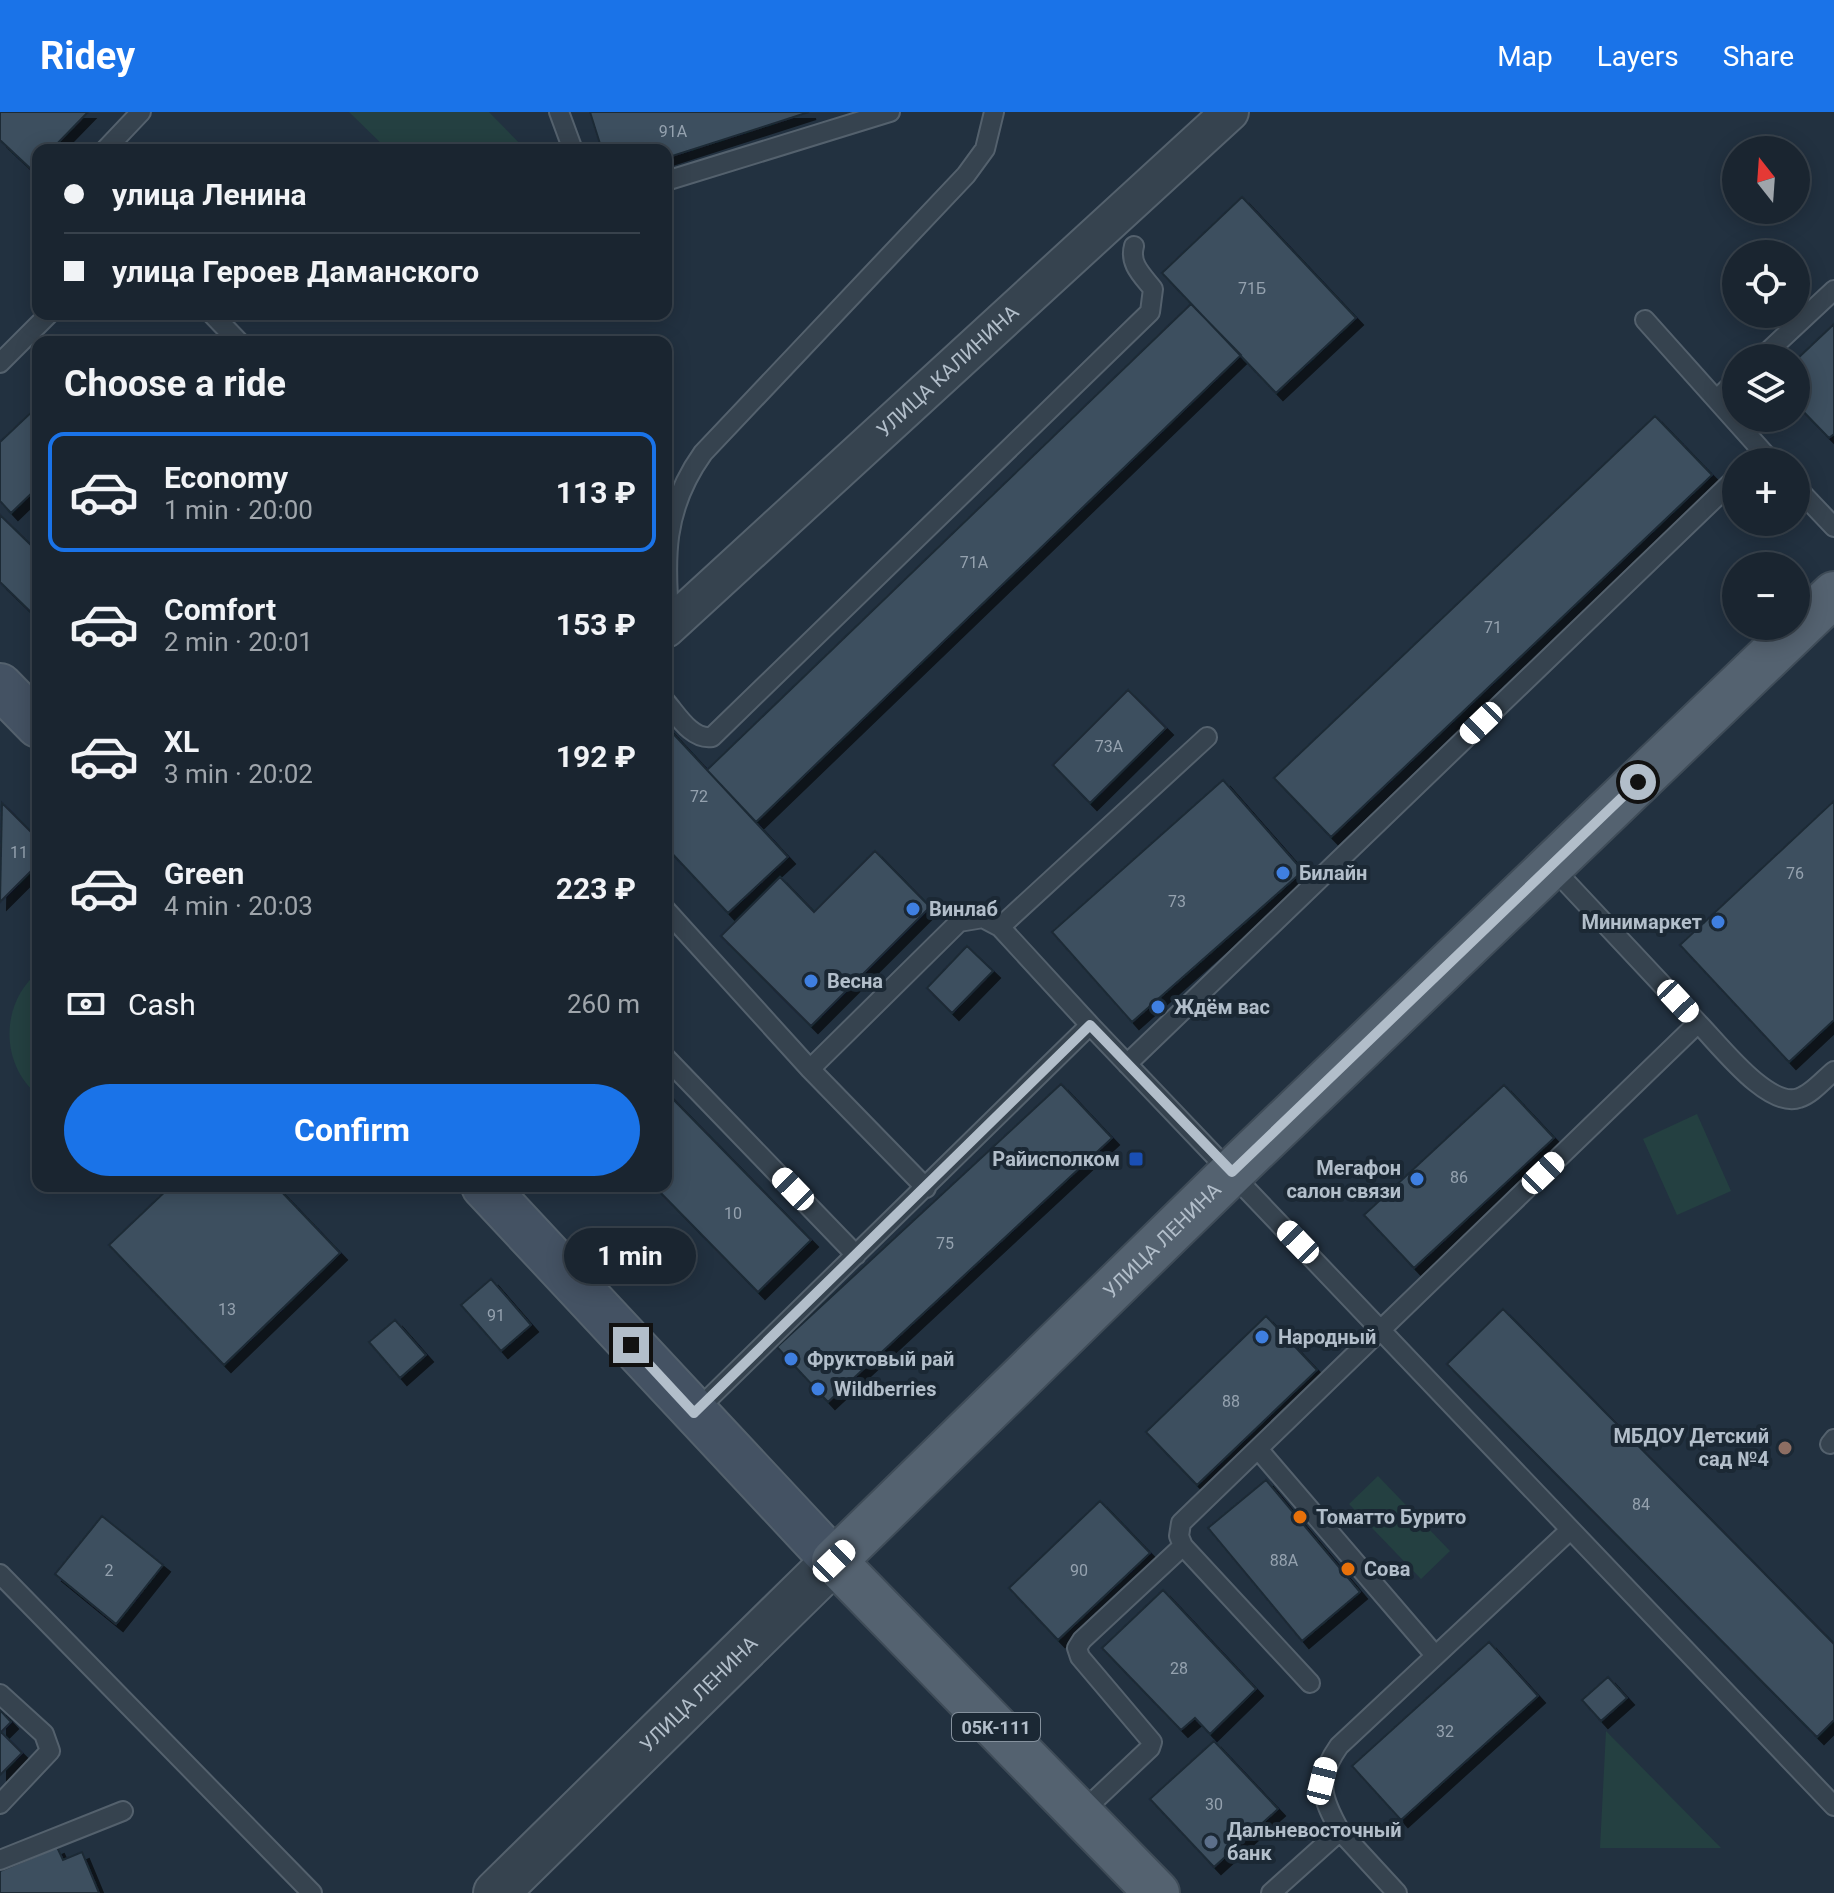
<!DOCTYPE html>
<html lang="en">
<head>
<meta charset="utf-8">
<style>
  :root { --surface:#1a2530; --page:#27313c; --text:#f1f3f6; --muted:#9fa5ab; --line:#38424c; --accent:#1a73e8 }
  body { margin:0; font-family:Roboto,sans-serif; background:var(--page); color:var(--text); height:100vh; display:flex; flex-direction:column; font-size:30px; white-space:nowrap }
  * { box-sizing:border-box; margin:0 }
  p { font-size:26px; color:var(--muted) }
  .icon { flex:none; width:44px; height:44px; fill:none; stroke:currentColor; stroke-width:2; stroke-linecap:round; stroke-linejoin:round }
  .map { position:relative; flex:1; overflow:hidden }
  .side { position:absolute; left:32px; top:224px; width:640px; height:856px; display:flex; flex-direction:column; background:var(--surface); border-radius:16px; box-shadow:0 4px 20px #0003,0 0 0 2px var(--line) }
  .side>* { flex:none }
  .top-card { position:absolute; left:32px; top:32px; width:640px; height:176px; border-radius:16px; box-shadow:0 4px 20px #0003,0 0 0 2px var(--line); display:grid; align-content:center; height:176px; padding:0 32px; background:var(--surface) }
  .needle { width:52px; rotate:343deg }
  .buttons { position:absolute; left:1722px; top:24px; display:grid; gap:16px }
  .buttons a { display:grid; place-items:center; width:88px; height:88px; border-radius:50%; background:var(--surface); box-shadow:0 4px 20px #0003,0 0 0 2px var(--line); font-size:40px }
  .end { position:absolute; width:36px; height:36px; margin:-18px; border:10px solid #b2beca; background:#111; box-shadow:0 0 0 4px #111 }
  .from { border-radius:50% }
  .bubble { position:absolute; height:56px; border-radius:28px; background:var(--surface); box-shadow:0 4px 20px #0003,0 0 0 2px var(--line); font-size:26px; font-weight:700; line-height:56px; text-align:center }
  .car { position:absolute; width:24px; height:48px; margin:-24px -12px; border-radius:10px; box-shadow:0 0 6px 2px #0007; background:linear-gradient(#fff 24%,#345 0 40%,#fff 0 76%,#345 0 86%,#fff 0) }
  .top-card b { display:flex; align-items:center; gap:28px; height:76px; font-size:30px }
  .top-card b+b { border-top:2px solid var(--line) }
  .top-card i { width:20px; height:20px; background:var(--text) }
  ul { padding:0; list-style:none }
  li { display:flex; align-items:center; gap:24px; height:120px; margin:0 16px 12px; padding:0 16px; border:4px solid transparent; border-radius:16px }
  li div { flex:1 }
  li b { display:block; font-size:30px }
  li em { font-style:normal; font-weight:700 }
  li.current { border-color:var(--accent) }
  li>.icon { width:72px; height:72px; stroke-width:1.5 }
  h2 { padding:0 32px; font-size:36px; line-height:96px }
  .pay { display:flex; align-items:center; gap:20px; height:88px; padding:0 32px; font-size:30px }
  .pay p { margin-inline-start:auto }
  .action { display:flex; gap:16px; margin-top:auto; padding:16px 32px }
  .action a { flex:1; height:92px; border-radius:48px; background:var(--accent); color:#fff; font-size:32px; font-weight:700; line-height:92px; text-align:center }
  header { display:flex; align-items:center; gap:48px; box-sizing:border-box; height:112px; padding:0 40px; background:var(--accent); color:#fff }
  header strong { font-size:38px }
  nav { display:flex; gap:44px; margin-inline-start:auto; font-size:28px }
  .map>svg:first-child { display:block }
  .green { fill:#244041 }
  .building { fill:#3e505f; stroke:#1d2a36; stroke-width:2; filter:url(#shadow) }
  .lines { fill:none; stroke-linecap:round; stroke-linejoin:round }
  .service-casing { stroke:#54616d; stroke-width:22 }
  .minor-casing { stroke:#54616d; stroke-width:40 }
  .tertiary-casing { stroke:#54616d; stroke-width:48 }
  .secondary-casing { stroke:#54616d; stroke-width:48 }
  .primary-casing { stroke:#3f4c58; stroke-width:48 }
  .service { stroke:#36434f; stroke-width:18 }
  .minor { stroke:#36434f; stroke-width:36 }
  .tertiary { stroke:#36434f; stroke-width:44 }
  .secondary { stroke:#445263; stroke-width:44 }
  .primary { stroke:#546270; stroke-width:44 }
  .route { stroke:#b2beca; stroke-width:10 }
  .shop-dot { fill:#3f7fe0; stroke:#1b2834; stroke-width:3 }
  .transit-dot { fill:#1a4fb4; stroke:#1b2834; stroke-width:3 }
  .education-dot { fill:#8d6e63; stroke:#1b2834; stroke-width:3 }
  .food-dot { fill:#e8710a; stroke:#1b2834; stroke-width:3 }
  .service-dot { fill:#5c6f8a; stroke:#1b2834; stroke-width:3 }
  .labels { text-anchor:middle; dominant-baseline:central; stroke-width:8; stroke-linejoin:round; paint-order:stroke }
  .number-label { font-size:16px; fill:#95a2af }
  .shield { fill:#1b2834; stroke:#85919d; stroke-width:2 }
  .shield-label { font-size:18px; font-weight:bold; fill:#b2beca }
  .street-label { font-size:20px; fill:#b2beca; stroke:#1b2834 }
  .poi-label { font-size:20px; font-weight:bold; fill:#b2beca; stroke:#1b2834; text-anchor:start }
</style>
</head>
<body>
<header>
<strong>Ridey</strong>
<nav><a>Map</a><a>Layers</a><a>Share</a></nav>
</header>
<div class="map">
<svg width="1834" height="1781" viewBox="0 0 1834 1781">
  <defs>
    <filter id="shadow"><feDropShadow dx="7" dy="7" stdDeviation="0" flood-color="#0009"/></filter>
  </defs>
  <rect width="100%" height="100%" fill="#223140"/>
  <path class="green" d="M349,0H489L526,38H388Z
    M38,860V983C0,952 0,892 38,860Z
    M1697,1002L1731,1079L1677,1103L1643,1027Z
    M1378,1364L1450,1439L1421,1467L1349,1392Z
    M1606,1619L1721,1736H1600Z"/>
  <path class="building" d="M0,0H88L51,38H38V52L32,58L0,28Z
    M590,0H809L666,46V38H602Z
    M1242,85L1356,206L1276,281L1162,161Z
    M1191,192L1241,243L756,710L707,658Z
    M1834,212V322L1829,326L1796,292V248Z
    M38,294V375L11,401L0,389V330Z
    M1655,304L1712,363L1331,725L1274,666Z
    M0,403L38,440V507L0,470Z
    M1128,578L1166,616L1090,691L1053,653Z
    M666,614L788,745L728,801L666,735Z
    M1223,668L1303,759L1132,910L1052,820Z
    M1834,689V908L1789,950L1680,833Z
    M2,691L38,727V752L0,790Z
    M875,739L930,795L811,914L721,824L780,765L814,800Z
    M967,834L993,859L952,901L927,876Z
    M1061,972L1112,1026L828,1290L777,1235Z
    M1504,973L1554,1026L1414,1156L1364,1103Z
    M666,980L811,1128L758,1180L654,1074H666Z
    M171,1074H276L340,1141L224,1253L109,1133Z
    M491,1167L531,1213L501,1239L461,1193Z
    M1503,1197L1834,1532V1608L1817,1625L1447,1252Z
    M1266,1204L1317,1258L1197,1373L1146,1320Z
    M395,1208L426,1243L400,1266L369,1230Z
    M1266,1368L1360,1480L1302,1529L1208,1416Z
    M1100,1389L1150,1441L1058,1528L1009,1476Z
    M102,1404L163,1453L116,1512L55,1462Z
    M1163,1478L1256,1577L1210,1622L1195,1606L1181,1618L1102,1536Z
    M1489,1530L1538,1584L1401,1708L1352,1654Z
    M1608,1565L1627,1586L1601,1609L1582,1588Z
    M0,1598L11,1610L1,1620L22,1641L0,1663Z
    M1214,1629L1278,1697L1214,1755L1150,1687Z
    M57,1735L63,1748L82,1740L99,1781H0V1759Z"/>
  <g class="lines">
    <g class="service-casing">
      <path id="service" d="M559,0L573,38
        M105,38L141,0
        M666,69L890,0
        M212,202L239,230
        M1645,208L1772,350
        M1761,246L1834,178
        M0,251L49,202
        M1717,287L1736,269
        M1796,375L1834,415
        M670,513C664,447 663,397 703,341L966,63L985,37L994,0
        M666,590C678,604 692,628 712,625L1150,200L1153,177C1142,163 1129,152 1134,134
        M666,798L810,957L926,1076
        M1698,911C1719,932 1768,997 1799,986C1812,982 1824,967 1834,959
        M1090,913L1000,815L1207,625
        M666,946L856,1143
        M1127,952L1736,366
        M810,957L959,810L983,806L1000,815
        M694,1301L1090,913L1834,1694
        M1830,1332L1834,1327
        M1258,1337L1434,1542
        M0,1462L312,1781
        M1310,1571L1183,1434L1179,1424L1181,1411L1698,911L1551,754
        M0,1582L44,1622L50,1639L0,1692
        M1080,1702L1150,1636L1152,1630L1080,1545L1077,1536L1082,1528L1183,1434
        M1340,1719C1321,1685 1315,1668 1339,1634L1569,1419
        M0,1748L123,1699
        M1271,1781L1340,1719L1397,1781"/>
    </g>
    <g class="minor-casing">
      <g id="minor">
        <path id="s1" d="M666,517L1230,0"/>
      </g>
    </g>
    <g class="tertiary-casing">
      <g id="tertiary">
        <path id="s2" d="M496,1781L834,1449"/>
      </g>
    </g>
    <g class="secondary-casing">
      <path id="secondary" d="M0,574L38,613
        M484,1074L834,1449"/>
    </g>
    <g class="primary-casing">
      <g id="primary">
        <path id="s3" d="M1157,1781L834,1449L1232,1060L1834,482"/>
      </g>
    </g>
    <use href="#service" class="service"/>
    <use href="#minor" class="minor"/>
    <use href="#tertiary" class="tertiary"/>
    <use href="#secondary" class="secondary"/>
    <use href="#primary" class="primary"/>
  </g>
  <g class="lines">
    <path class="route" d="M631,1233L694,1301L1090,913L1232,1060L1638,670"/>
  </g>
  <g class="shop-dot">
    <circle cx="1283" cy="761" r="8"/>
    <circle cx="913" cy="797" r="8"/>
    <circle cx="1718" cy="810" r="8"/>
    <circle cx="811" cy="869" r="8"/>
    <circle cx="1158" cy="895" r="8"/>
    <circle cx="1417" cy="1067" r="8"/>
    <circle cx="1262" cy="1225" r="8"/>
    <circle cx="791" cy="1247" r="8"/>
    <circle cx="818" cy="1277" r="8"/>
  </g>
  <rect class="transit-dot" x="1128" y="1039" width="16" height="16" rx="4"/>
  <circle class="education-dot" cx="1785" cy="1336" r="8"/>
  <g class="food-dot">
    <circle cx="1300" cy="1405" r="8"/>
    <circle cx="1348" cy="1457" r="8"/>
  </g>
  <circle class="service-dot" cx="1211" cy="1730" r="8"/>
  <g class="labels">
    <g class="number-label">
      <text x="673" y="19">91А</text>
      <text x="1252" y="176">71Б</text>
      <text x="974" y="450">71А</text>
      <text x="1493" y="515">71</text>
      <text x="1109" y="634">73А</text>
      <text x="699" y="684">72</text>
      <text x="19" y="740">11</text>
      <text x="1795" y="761">76</text>
      <text x="1177" y="789">73</text>
      <text x="1459" y="1065">86</text>
      <text x="733" y="1101">10</text>
      <text x="945" y="1131">75</text>
      <text x="227" y="1197">13</text>
      <text x="496" y="1203">91</text>
      <text x="1231" y="1289">88</text>
      <text x="1641" y="1392">84</text>
      <text x="1284" y="1448">88А</text>
      <text x="109" y="1458">2</text>
      <text x="1079" y="1458">90</text>
      <text x="1179" y="1556">28</text>
      <text x="1445" y="1619">32</text>
      <text x="1214" y="1692">30</text>
    </g>
    <rect class="shield" x="952" y="1601" width="88" height="28" rx="6"/>
    <g class="shield-label">
      <text x="996" y="1615">05К-111</text>
    </g>
    <g class="street-label">
      <text stroke="none"><textPath href="#s1" startOffset="382">УЛИЦА КАЛИНИНА</textPath></text>
      <text stroke="none"><textPath href="#s3" startOffset="922">УЛИЦА ЛЕНИНА</textPath></text>
      <text stroke="none"><textPath href="#s2" startOffset="284">УЛИЦА ЛЕНИНА</textPath></text>
    </g>
    <g class="poi-label">
      <text x="1299" y="761">Билайн</text>
      <text x="929" y="797">Винлаб</text>
      <text x="1702" y="810" text-anchor="end">Минимаркет</text>
      <text x="827" y="869">Весна</text>
      <text x="1174" y="895">Ждём вас</text>
      <text x="1120" y="1047" text-anchor="end">Райисполком</text>
      <text x="1401" y="1056" text-anchor="end">Мегафон<tspan x="1401" dy="23">салон связи</tspan></text>
      <text x="1278" y="1225">Народный</text>
      <text x="807" y="1247">Фруктовый рай</text>
      <text x="834" y="1277">Wildberries</text>
      <text x="1769" y="1324" text-anchor="end">МБДОУ Детский<tspan x="1769" dy="23">сад №4</tspan></text>
      <text x="1316" y="1405">Томатто Бурито</text>
      <text x="1364" y="1457">Сова</text>
      <text x="1227" y="1718">Дальневосточный<tspan x="1227" dy="23">банк</tspan></text>
    </g>
  </g>
</svg>
<div class="buttons">
<a><svg class="needle" viewBox="-14 -14 28 28"><path d="M0-13l5 13h-10z" fill="#e53935"/><path d="M0 13l5-13h-10z" fill="#9fa5ab"/></svg></a>
<a><svg class="icon" aria-label="locate" viewBox="0 0 24 24"><circle cx="12" cy="12" r="6"/><path d="M12 2v4M12 18v4M2 12h4M18 12h4"/></svg></a>
<a><svg class="icon" aria-label="layers" viewBox="0 0 24 24"><path d="M12 4l9 5-9 5-9-5zM3 14l9 5 9-5"/></svg></a>
<a>+</a>
<a>−</a>
</div>
<i class="end from" style="left:1638px;top:670px"></i>
<i class="end" style="left:631px;top:1233px"></i>
<div class="bubble" style="left:564px;top:1116px;width:132px">1 min</div>
<i class="car" style="left:1481px;top:611px;rotate:226deg"></i>
<i class="car" style="left:1678px;top:889px;rotate:137deg"></i>
<i class="car" style="left:1543px;top:1061px;rotate:46deg"></i>
<i class="car" style="left:793px;top:1077px;rotate:316deg"></i>
<i class="car" style="left:1298px;top:1130px;rotate:316deg"></i>
<i class="car" style="left:834px;top:1449px;rotate:46deg"></i>
<i class="car" style="left:1322px;top:1669px;rotate:14deg"></i>
<div class="top-card">
<b><i class="from"></i>улица Ленина</b>
<b><i></i>улица Героев Даманского</b>
</div>
<section class="side">
<h2>Choose a ride</h2>
<ul>
<li class="current"><svg class="icon" aria-label="car" viewBox="0 0 24 24"><path d="M5 17H2v-5l4-1 3-4h7l3 4 3 1v5h-3M9 17h6M6 11h13"/><circle cx="7" cy="17" r="2"/><circle cx="17" cy="17" r="2"/></svg><div><b>Economy</b><p>1 min · 20:00</p></div><em>113 ₽</em></li>
<li><svg class="icon" aria-label="car" viewBox="0 0 24 24"><path d="M5 17H2v-5l4-1 3-4h7l3 4 3 1v5h-3M9 17h6M6 11h13"/><circle cx="7" cy="17" r="2"/><circle cx="17" cy="17" r="2"/></svg><div><b>Comfort</b><p>2 min · 20:01</p></div><em>153 ₽</em></li>
<li><svg class="icon" aria-label="car" viewBox="0 0 24 24"><path d="M5 17H2v-5l4-1 3-4h7l3 4 3 1v5h-3M9 17h6M6 11h13"/><circle cx="7" cy="17" r="2"/><circle cx="17" cy="17" r="2"/></svg><div><b>XL</b><p>3 min · 20:02</p></div><em>192 ₽</em></li>
<li><svg class="icon" aria-label="car" viewBox="0 0 24 24"><path d="M5 17H2v-5l4-1 3-4h7l3 4 3 1v5h-3M9 17h6M6 11h13"/><circle cx="7" cy="17" r="2"/><circle cx="17" cy="17" r="2"/></svg><div><b>Green</b><p>4 min · 20:03</p></div><em>223 ₽</em></li>
</ul>
<div class="pay"><svg class="icon" aria-label="cash" viewBox="0 0 24 24"><path d="M3 7h18v10H3z"/><circle cx="12" cy="12" r="2"/></svg>Cash<p>260 m</p></div>
<div class="action"><a>Confirm</a></div>
</section>
</div>
</body>
</html>
